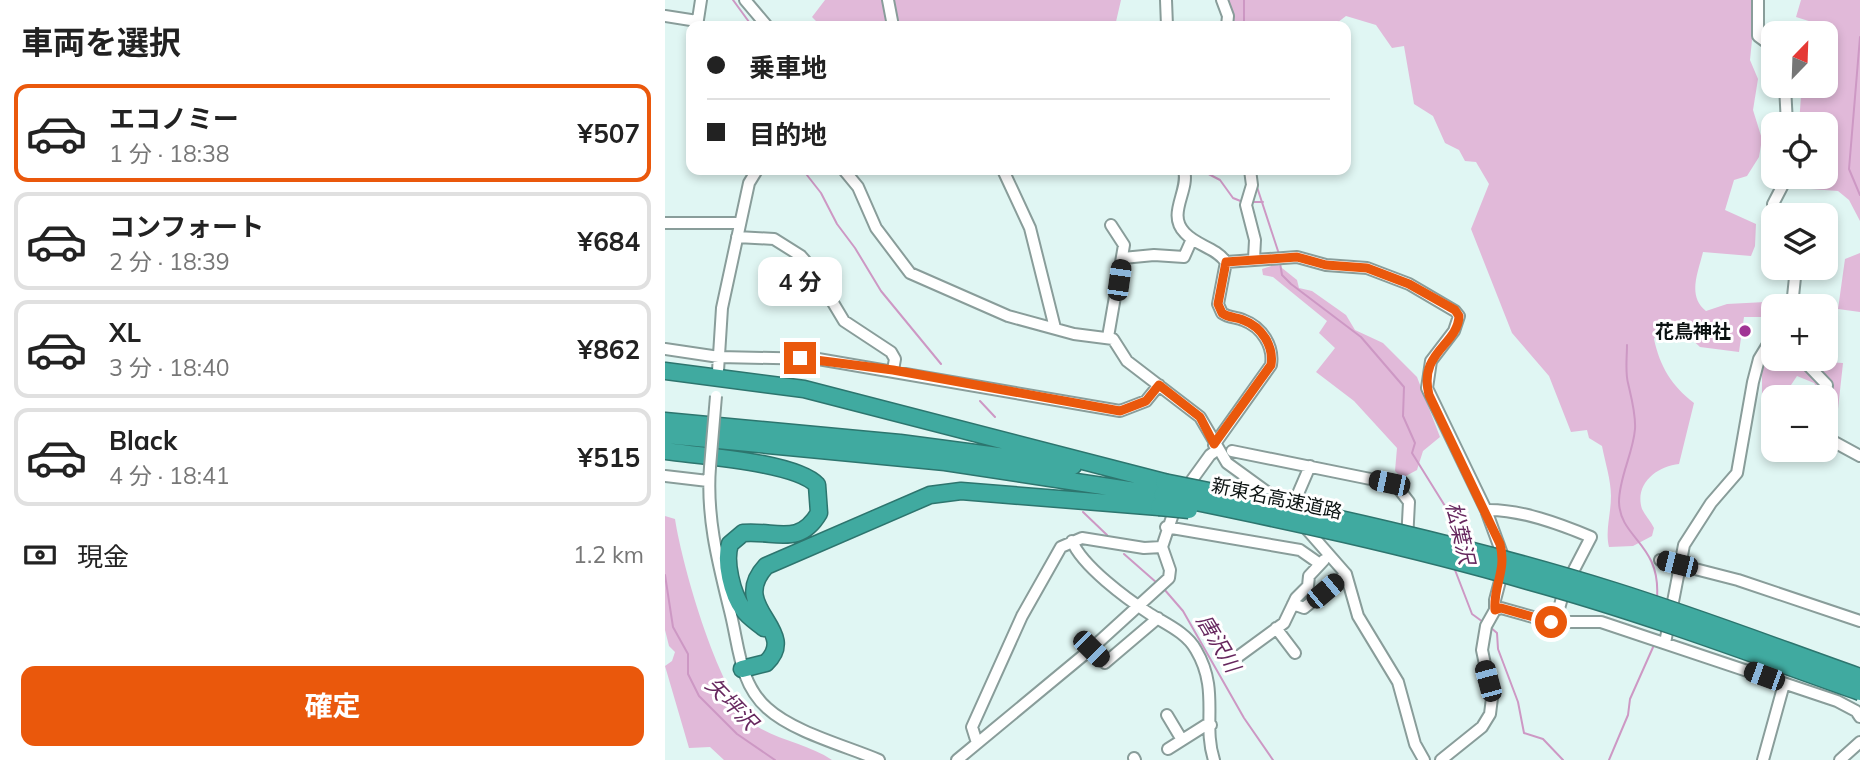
<!DOCTYPE html>
<html lang="ja">
<head>
<meta charset="utf-8">
<style>
  :root { --surface:#fff; --page:#f2f2f2; --text:#222; --muted:#767676; --line:#e0e0e0; --accent:#ea580c }
  body { margin:0; font-family:Mulish,"Noto Sans JP",sans-serif; background:var(--page); color:var(--text); height:100vh; display:flex; flex-direction:column; font-size:26px; white-space:nowrap }
  * { box-sizing:border-box; margin:0 }
  p { font-size:23px; color:var(--muted) }
  .icon { flex:none; width:38px; height:38px; fill:none; stroke:currentColor; stroke-width:2; stroke-linecap:round; stroke-linejoin:round }
  .map { position:relative; flex:1; overflow:hidden }
  .sheet { display:flex; flex-direction:column; background:var(--surface); width:665px }
  .sheet>* { flex:none }
  .top-card { position:absolute; left:21px; top:21px; width:665px; height:154px; border-radius:14px; box-shadow:0 4px 10px #0003; display:grid; align-content:center; height:154px; padding:0 21px; background:var(--surface) }
  .needle { width:46px; rotate:23deg }
  .controls { position:absolute; left:1096px; top:21px; display:grid; gap:14px }
  .controls a { display:grid; place-items:center; width:77px; height:77px; border-radius:14px; background:var(--surface); box-shadow:0 4px 10px #0003; font-size:35px }
  .end { position:absolute; width:32px; height:32px; margin:-16px; border:9px solid #ea580c; background:#fff; box-shadow:0 0 0 4px #fff }
  .from { border-radius:50% }
  .bubble { position:absolute; height:49px; border-radius:14px; background:var(--surface); box-shadow:0 4px 10px #0003; font-size:23px; font-weight:700; line-height:49px; text-align:center }
  .car { position:absolute; width:21px; height:42px; margin:-21px -10px; border-radius:9px; box-shadow:0 0 5px 2px #0007; background:linear-gradient(#222 24%,#8ab4d8 0 40%,#222 0 76%,#8ab4d8 0 86%,#222 0) }
  .top-card b { display:flex; align-items:center; gap:24px; height:66px; font-size:26px }
  .top-card b+b { border-top:2px solid var(--line) }
  .top-card i { width:18px; height:18px; background:var(--text) }
  ul { padding:0; list-style:none }
  li { display:flex; align-items:center; gap:21px; height:98px; margin:0 14px 10px; padding:0 7px; border:4px solid var(--line); border-radius:14px }
  li div { flex:1 }
  li b { display:block; font-size:26px }
  li em { font-style:normal; font-weight:700 }
  li.active { border-color:var(--accent) }
  li>.icon { width:63px; height:63px; stroke-width:1.5 }
  h2 { padding:0 21px; font-size:32px; line-height:84px }
  .pay { display:flex; align-items:center; gap:18px; height:77px; padding:0 21px; font-size:26px }
  .pay p { margin-inline-start:auto }
  .button { display:flex; gap:14px; margin-top:auto; padding:14px 21px }
  .button a { flex:1; height:80px; border-radius:14px; background:var(--accent); color:#fff; font-size:28px; font-weight:700; line-height:80px; text-align:center }
  main { display:flex; flex:1; min-height:0 }
  .map>svg:first-child { display:block }
  .green { fill:#e1b9d9 }
  .lines { fill:none; stroke-linecap:round; stroke-linejoin:round }
  .stream { stroke:#cd98c4; stroke-width:2 }
  .minor-casing { stroke:#899d9a; stroke-width:14 }
  .highway-casing { stroke:#2d756e; stroke-width:19 }
  .minor { stroke:#fff; stroke-width:10 }
  .highway { stroke:#40aaa0; stroke-width:16 }
  .minor-bridge-casing { stroke:#899d9a; stroke-width:14; stroke-linecap:butt }
  .highway-bridge-casing { stroke:#2d756e; stroke-width:19; stroke-linecap:butt }
  .minor-bridge { stroke:#fff; stroke-width:10 }
  .highway-bridge { stroke:#40aaa0; stroke-width:16 }
  .route { stroke:#ea580c; stroke-width:9 }
  .poi-dot { fill:#a03494; stroke:#fff; stroke-width:2.5 }
  .labels { text-anchor:middle; dominant-baseline:central; stroke-width:6; stroke-linejoin:round; paint-order:stroke }
  .poi-label { font-size:19px; font-weight:bold; fill:#0b1211; stroke:#fff; text-anchor:end }
  .street-label { font-size:19px; fill:#0b1211; stroke:#fff }
  .water-label { font-size:21px; font-style:italic; fill:#66275e; stroke:#fff }
</style>
</head>
<body>
<main>
<section class="sheet">
<h2>車両を選択</h2>
<ul>
<li class="active"><svg class="icon" aria-label="car" viewBox="0 0 24 24"><path d="M5 17H2v-5l4-1 3-4h7l3 4 3 1v5h-3M9 17h6M6 11h13"/><circle cx="7" cy="17" r="2"/><circle cx="17" cy="17" r="2"/></svg><div><b>エコノミー</b><p>1 分 · 18:38</p></div><em>¥507</em></li>
<li><svg class="icon" aria-label="car" viewBox="0 0 24 24"><path d="M5 17H2v-5l4-1 3-4h7l3 4 3 1v5h-3M9 17h6M6 11h13"/><circle cx="7" cy="17" r="2"/><circle cx="17" cy="17" r="2"/></svg><div><b>コンフォート</b><p>2 分 · 18:39</p></div><em>¥684</em></li>
<li><svg class="icon" aria-label="car" viewBox="0 0 24 24"><path d="M5 17H2v-5l4-1 3-4h7l3 4 3 1v5h-3M9 17h6M6 11h13"/><circle cx="7" cy="17" r="2"/><circle cx="17" cy="17" r="2"/></svg><div><b>XL</b><p>3 分 · 18:40</p></div><em>¥862</em></li>
<li><svg class="icon" aria-label="car" viewBox="0 0 24 24"><path d="M5 17H2v-5l4-1 3-4h7l3 4 3 1v5h-3M9 17h6M6 11h13"/><circle cx="7" cy="17" r="2"/><circle cx="17" cy="17" r="2"/></svg><div><b>Black</b><p>4 分 · 18:41</p></div><em>¥515</em></li>
</ul>
<div class="pay"><svg class="icon" aria-label="cash" viewBox="0 0 24 24"><path d="M3 7h18v10H3z"/><circle cx="12" cy="12" r="2"/></svg>現金<p>1.2 km</p></div>
<div class="button"><a>確定</a></div>
</section>
<div class="map">
<svg width="1195" height="760" viewBox="0 0 1195 760">
  <rect width="100%" height="100%" fill="#e0f6f3"/>
  <path class="green" d="M160,0H456L450,26H156L147,17Z
    M555,0H1091L1085,60L1093,79L1088,110L1097,139L1094,157L1082,176L1069,180L1060,210L1091,224L1090,246L1086,256L1038,252C1033,273 1022,296 1041,311L1062,304L1120,301L1121,306H1108V359L1178,363L1173,409L1167,414L1149,383L1132,376L1118,397H1108V410L1097,400V371L1106,317H1079L1074,352L1035,347L1011,325L998,323L989,339C995,367 1007,386 1029,403L1014,464C992,466 969,484 977,509C980,515 986,522 989,528L987,536L968,546L944,547C940,531 946,514 946,496C946,480 940,462 937,446L924,438L922,430L906,432L884,376L847,333L806,229L824,184L811,162L800,161L794,150L780,143L768,116L749,104L739,46L727,48L711,25L681,16L668,26H557L559,5Z
    M1136,0H1195V221L1184,200L1173,191L1132,188L1131,177H1160V124H1134L1136,96L1163,89L1166,28L1131,17Z
    M1195,253V312L1173,309L1180,259Z
    M612,264L632,280L634,288L647,291L681,315L690,330L718,343L752,377L775,437L758,451L752,470L737,478L730,471L732,448L689,401L651,372L670,348L654,333L662,321L608,277L598,275L597,269Z
    M0,516L10,519C17,565 55,701 93,727C116,741 145,745 167,760H59L45,747L24,748L0,666L7,661L10,652L4,646L0,630Z"/>
  <g class="lines">
    <path class="stream" d="M68,0L87,26
      M579,0V26
      M1195,37L1184,169L1195,195
      M138,170L156,193L172,224L190,248L216,291L276,364
      M536,170L555,180L568,198L578,202
      M592,187L614,254
      M587,202H598
      M615,263L617,275L626,284L696,337L739,387L738,416L750,443L747,453L780,506L786,536
      M962,345C962,357 960,372 963,383C966,396 971,414 970,429C968,454 954,477 954,502C955,539 996,543 992,598
      M315,401L330,417
      M418,512L442,535
      M459,554L492,583
      M790,570L807,614L818,622
      M0,575L8,627L23,654V674L34,696L72,734L110,760
      M499,589L518,611L579,718L608,760
      M825,627L832,633L833,649L853,702L859,733L878,739L898,760
      M944,760L963,715L965,699L989,645"/>
    <g class="minor-casing">
      <path id="minor" d="M80,0L102,26
        M223,0L228,26
        M501,0L502,26
        M557,0L563,16L562,26
        M1093,0V36L1108,47
        M0,16L32,21
        M32,26L36,0
        M1120,86L1122,124
        M179,170L193,187L211,228L245,273L343,316L409,334L448,339L462,361L535,417L562,463L620,505
        M338,170L365,228L390,328
        M519,170C525,191 501,214 520,233C532,246 550,247 561,262L553,304L557,313C564,318 571,317 578,320C597,327 609,346 606,365L549,445
        M585,170L587,185L581,205L590,240L589,259
        M0,223H75
        M72,237L109,239L136,256L149,271L179,321L226,352L230,359L228,370
        M1108,237V204L1122,177
        M458,258L489,255L519,257L527,239
        M561,262L632,257L661,265L702,268L744,284L790,311L794,316L789,331L766,361L762,388L821,510L840,562L830,600V610L821,626L817,650L827,698L825,714L817,727L776,760
        M1127,306L1131,268
        M443,337L459,245L446,225
        M0,349L54,357L153,359L455,411L481,401L494,385
        M1137,359L1162,385L1160,405
        M53,371L57,308L84,183L92,170
        M1160,437L1195,456
        M567,451L730,484L744,502L742,541
        M45,467C41,519 54,566 66,615C74,648 75,684 102,708C128,732 181,746 214,760
        M0,476L43,481
        M519,491L545,455L552,450
        M626,510L645,466
        M821,510C855,509 895,524 926,537L900,587L890,623
        M638,525L681,574L693,616L733,682L750,744L759,760
        M501,527L635,550L655,564
        M407,541C417,566 462,599 485,614C501,624 522,633 531,650C555,690 537,724 549,760
        M995,560L1073,580L1195,621
        M628,604L639,608L681,574
        M830,610L836,608L886,622H936L1172,701L1191,711L1195,717
        M611,628L630,653
        M1000,643L1019,545L1046,503L1072,473L1088,382L1094,359L1108,336
        M426,649L440,663L493,618
        M567,661L619,623L631,598L643,586L644,576L659,560
        M502,715L517,740
        M312,743L307,727L357,616L396,547L417,538L479,548L497,547
        M503,749L541,725H546
        M469,758L470,760
        M292,760L426,649L504,578L505,570L497,547L511,505
        M1098,760L1119,684
        M1175,760L1195,742"/>
    </g>
    <g class="highway-casing">
      <path id="highway" d="M0,371L139,389L499,482
        M0,421L235,443L408,466
        M0,435L280,462L497,495
        M0,451C34,456 131,462 152,485L154,513C134,547 111,530 78,533L65,544C59,561 67,594 78,609C83,617 92,622 99,628
        M77,669L101,663C136,630 62,608 101,566L265,495L296,491L494,507"/>
    </g>
    <use href="#minor" class="minor"/>
    <use href="#highway" class="highway"/>
    <g class="minor-bridge-casing">
      <path id="minor-bridge" d="M45,467L51,396"/>
    </g>
    <g class="highway-bridge-casing">
      <path id="highway-bridge" d="M499,482C650,512 801,545 949,591C1032,617 1113,648 1195,677
        M497,495C620,520 742,546 863,581C976,612 1085,653 1195,692
        M494,507L524,510"/>
    </g>
    <use href="#minor-bridge" class="minor-bridge"/>
    <use href="#highway-bridge" class="highway-bridge"/>
  </g>
  <g class="lines">
    <path class="route" d="M135,358L228,370L455,411L481,401L494,385L535,417L549,444L606,365C609,346 597,327 578,320C571,317 564,318 557,313L553,304L561,262L632,257L661,265L702,268L744,284L790,310L794,316C793,345 753,352 764,395L835,544C842,571 828,585 830,610L836,608L886,622"/>
  </g>
  <circle class="poi-dot" cx="1080" cy="331" r="7"/>
  <g class="labels">
    <g class="poi-label">
      <text x="1066" y="331">花鳥神社</text>
    </g>
    <g class="street-label">
      <text transform="translate(612 498) rotate(12)">新東名高速道路</text>
    </g>
    <g class="water-label">
      <text transform="translate(796 533) rotate(77)">松葉沢</text>
      <text transform="translate(554 643) rotate(59)">唐沢川</text>
      <text transform="translate(67 703) rotate(46)">矢坪沢</text>
    </g>
  </g>
</svg>
<div class="controls">
<a><svg class="needle" viewBox="-14 -14 28 28"><path d="M0-13l5 13h-10z" fill="#e53935"/><path d="M0 13l5-13h-10z" fill="#767676"/></svg></a>
<a><svg class="icon" aria-label="locate" viewBox="0 0 24 24"><circle cx="12" cy="12" r="6"/><path d="M12 2v4M12 18v4M2 12h4M18 12h4"/></svg></a>
<a><svg class="icon" aria-label="layers" viewBox="0 0 24 24"><path d="M12 4l9 5-9 5-9-5zM3 14l9 5 9-5"/></svg></a>
<a>+</a>
<a>−</a>
</div>
<i class="end from" style="left:886px;top:622px"></i>
<i class="end" style="left:135px;top:358px"></i>
<div class="bubble" style="left:93px;top:257px;width:84px">4 分</div>
<i class="car" style="left:454px;top:280px;rotate:8deg"></i>
<i class="car" style="left:724px;top:483px;rotate:282deg"></i>
<i class="car" style="left:1012px;top:564px;rotate:284deg"></i>
<i class="car" style="left:660px;top:591px;rotate:50deg"></i>
<i class="car" style="left:426px;top:649px;rotate:135deg"></i>
<i class="car" style="left:1099px;top:676px;rotate:290deg"></i>
<i class="car" style="left:823px;top:681px;rotate:345deg"></i>
<div class="top-card">
<b><i class="from"></i>乗車地</b>
<b><i></i>目的地</b>
</div>
</div>
</main>
</body>
</html>
